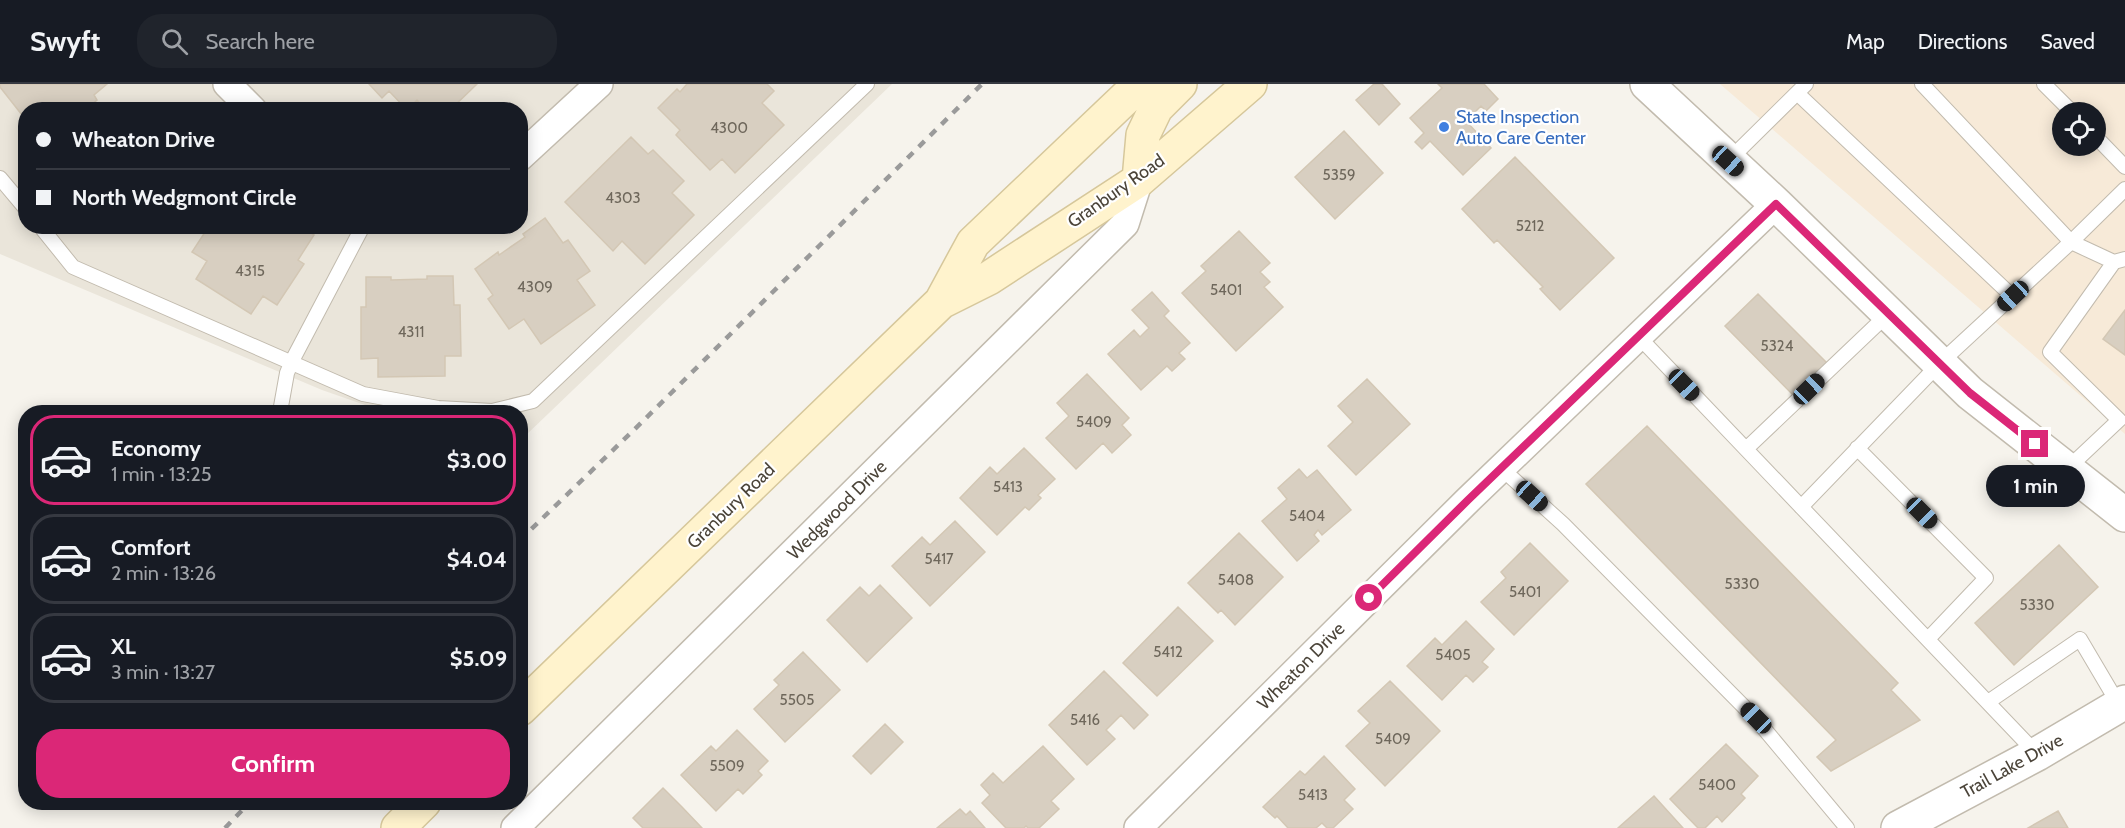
<!DOCTYPE html>
<html lang="en">
<head>
<meta charset="utf-8">
<style>
  :root { --surface:#171b24; --page:#20242c; --text:#f1f3f6; --muted:#9ea1a6; --line:#363941; --accent:#db2777 }
  body { margin:0; font-family:Cabin,sans-serif; background:var(--page); color:var(--text); height:100vh; display:flex; flex-direction:column; font-size:22px; white-space:nowrap }
  * { box-sizing:border-box; margin:0 }
  p { font-size:20px; color:var(--muted) }
  .icon { flex:none; width:33px; height:33px; fill:none; stroke:currentColor; stroke-width:2; stroke-linecap:round; stroke-linejoin:round }
  .map { position:relative; flex:1; overflow:hidden }
  .drawer { position:absolute; left:18px; top:321px; width:510px; height:405px; display:flex; flex-direction:column; background:var(--surface); border-radius:24px; box-shadow:0 3px 15px #0003 }
  .drawer>* { flex:none }
  .hud { position:absolute; left:18px; top:18px; width:510px; height:132px; border-radius:24px; box-shadow:0 3px 15px #0003; display:grid; align-content:center; height:132px; padding:0 18px; background:var(--surface) }
  .controls { position:absolute; left:2052px; top:18px; display:grid; gap:12px }
  .controls a { display:grid; place-items:center; width:54px; height:54px; border-radius:50%; background:var(--surface); box-shadow:0 3px 15px #0003; font-size:30px }
  .end { position:absolute; width:27px; height:27px; margin:-14px; border:8px solid #db2777; background:#fff; box-shadow:0 0 0 3px #fff }
  .from { border-radius:50% }
  .bubble { position:absolute; height:42px; border-radius:21px; background:var(--surface); box-shadow:0 3px 15px #0003; font-size:20px; font-weight:700; line-height:42px; text-align:center }
  .car { position:absolute; width:18px; height:36px; margin:-18px -9px; border-radius:8px; box-shadow:0 0 4px 2px #0007; background:linear-gradient(#222 24%,#8ab4d8 0 40%,#222 0 76%,#8ab4d8 0 86%,#222 0) }
  .hud b { display:flex; align-items:center; gap:21px; height:57px; font-size:22px }
  .hud b+b { border-top:2px solid var(--line) }
  .hud i { width:15px; height:15px; background:var(--text) }
  ul { padding:10px 0 0; list-style:none }
  li { display:flex; align-items:center; gap:18px; height:90px; margin:0 12px 9px; padding:0 6px; border:3px solid var(--line); border-radius:24px }
  li div { flex:1 }
  li b { display:block; font-size:22px }
  li em { font-style:normal; font-weight:700 }
  li.current { border-color:var(--accent) }
  li>.icon { width:54px; height:54px; stroke-width:1.5 }
  .button { display:flex; gap:12px; margin-top:auto; padding:12px 18px }
  .button a { flex:1; height:69px; border-radius:24px; background:var(--accent); color:#fff; font-size:24px; font-weight:700; line-height:69px; text-align:center }
  header { display:flex; align-items:center; gap:36px; box-sizing:border-box; height:84px; padding:0 30px; background:var(--surface); border-bottom:2px solid var(--line) }
  header strong { font-size:28px }
  nav { display:flex; gap:33px; margin-inline-start:auto; font-size:21px }
  .search { width:420px; height:54px; background:var(--page); display:flex; align-items:center; gap:15px; box-sizing:border-box; padding:0 21px; border-radius:24px; color:var(--muted); font-size:22px }
  .map>svg:first-child { display:block }
  .residential { fill:#eae5da; fill-rule:evenodd }
  .commercial { fill:#f7ead8; fill-rule:evenodd }
  .building { fill:#d8cfc1; stroke:#d3c7b4; stroke-width:1.5 }
  .lines { fill:none; stroke-linecap:round; stroke-linejoin:round }
  .service-casing { stroke:#c2bbae; stroke-width:16 }
  .minor-casing { stroke:#c2bbae; stroke-width:30 }
  .tertiary-casing { stroke:#c2bbae; stroke-width:36 }
  .secondary-casing { stroke:#d6c79b; stroke-width:36 }
  .service { stroke:#fff; stroke-width:14 }
  .minor { stroke:#fff; stroke-width:27 }
  .tertiary { stroke:#fff; stroke-width:33 }
  .secondary { stroke:#fff3cd; stroke-width:33 }
  .rail { stroke:#9a9a9a; stroke-width:4.5; stroke-dasharray:8 8; stroke-linecap:butt }
  .route { stroke:#db2777; stroke-width:8 }
  .shop-dot { fill:#3f7fe0; stroke:#fff; stroke-width:2 }
  .labels { text-anchor:middle; dominant-baseline:central; stroke-width:4.5; stroke-linejoin:round; paint-order:stroke }
  .number-label { font-size:15px; fill:#6e675b }
  .shop-label { font-size:18px; fill:#366cbe; stroke:#fff; text-anchor:start }
  .street-label { font-size:18px; fill:#4b4439; stroke:#fff }
</style>
</head>
<body>
<header>
<strong>Swyft</strong>
<div class="search"><svg class="icon" aria-label="search" viewBox="0 0 24 24"><circle cx="10" cy="10" r="6"/><path d="M15 15l6 6"/></svg>Search here</div>
<nav><a>Map</a><a>Directions</a><a>Saved</a></nav>
</header>
<div class="map">
<svg width="2125" height="744" viewBox="0 0 2125 744">
  <rect width="100%" height="100%" fill="#f6f3ec"/>
  <path class="residential" d="M0,0H892L524,353L521,352L520,328H385L322,306L0,170ZM26,26H520V142H26Z"/>
  <path class="commercial" d="M1720,0H2125V350ZM2062,28H2096V62H2062Z"/>
  <path class="building" d="M0,0H107L94,11L97,16L85,26H26V36L0,3Z
    M369,0H477L450,26H426L417,16L407,26L389,7L382,14Z
    M687,0H767L774,7L762,19L784,41L735,89L722,75L710,86L676,51L680,46L658,24L677,5L680,8Z
    M1374,0H1382L1400,20L1379,41L1356,16Z
    M1438,0H1484L1498,15L1486,27L1481,22L1466,37L1491,64L1463,91L1430,57L1422,65L1415,58L1424,49L1410,34L1442,4Z
    M1344,47L1383,89L1335,135L1295,93Z
    M631,53L648,70L653,66L684,97L672,109L694,131L645,180L622,157L613,167L565,118Z
    M1515,73L1614,174L1560,226L1540,205L1543,203L1497,156L1494,159L1462,125Z
    M545,134L563,159L568,156L590,187L577,196L595,221L541,260L524,235L509,245L488,215L493,211L475,185L498,168L499,171L525,153L523,150Z
    M209,142H301L314,151L298,176L304,180L277,221L263,212L251,230L196,195L207,177L192,168Z
    M1239,147L1270,179L1260,188L1270,198L1264,203L1283,223L1236,267L1182,209L1206,187L1201,182Z
    M427,192H453L454,221H460L461,272H445V292L378,293V274L361,275V223H366V193H391V196L427,195Z
    M1152,208L1169,227L1164,232L1190,259L1179,269L1185,275L1172,287L1167,282L1141,306L1108,270L1134,246L1140,253L1149,244L1132,226Z
    M1758,210L1829,281L1796,314L1725,242Z
    M2125,226V271L2103,255Z
    M1087,290L1129,334L1122,341L1131,351L1112,369L1103,359L1076,385L1046,354L1069,332L1057,319Z
    M1367,295L1410,340L1356,391L1328,362L1353,338L1338,322Z
    M1647,342L1898,599L1891,606L1920,636L1831,687L1817,673L1836,656L1586,400Z
    M1024,364L1055,395L1038,411L1041,414L1029,426L1025,423L997,451L960,414L990,383L997,390Z
    M1299,385L1307,394L1317,386L1351,426L1322,451L1318,446L1314,451L1319,457L1297,477L1262,437L1287,415L1278,404Z
    M955,437L985,468L930,522L892,482L922,453L930,461Z
    M1239,449L1283,493L1235,541L1221,526L1218,529L1188,499Z
    M1530,459L1568,497L1514,551L1481,518L1506,494L1501,488Z
    M2059,461L2098,503L2014,581L1975,539Z
    M880,501L912,534L867,578L827,536L860,503L869,512Z
    M1178,523L1213,557L1157,612L1123,579Z
    M1466,537L1494,565L1482,578L1488,583L1473,598L1466,591L1442,616L1407,582L1435,554L1442,561Z
    M803,568L840,606L785,658L754,625L779,601L774,596Z
    M1104,587L1148,631L1134,645L1121,631L1106,646L1115,655L1087,681L1049,641Z
    M1390,597L1440,647L1385,702L1346,662L1370,639L1358,627Z
    M885,640L903,658L871,690L853,672Z
    M737,646L768,677L758,687L762,691L743,710L738,705L716,727L681,691L711,662L716,667Z
    M1726,660L1758,692L1741,710L1745,714L1722,738L1717,732L1705,744H1698L1670,715Z
    M1043,662L1074,695L1051,717L1059,725L1039,744H1028L1026,742L1024,744H1006L982,719L990,711L981,701L993,689L1003,699Z
    M1324,672L1355,705L1344,716L1353,725L1333,744H1327L1322,739L1316,744H1288L1277,732L1275,734L1263,723L1300,687L1305,691Z
    M663,704L682,723L702,744H643L633,734Z
    M1654,712L1683,744H1618Z
    M960,725L966,731L970,727L985,744H937Z
    M2058,727L2068,744H2028Z"/>
  <g class="lines">
    <g class="service-casing">
      <path id="service" d="M1922,0L2071,158L2114,178
        M2044,0L2072,28
        M1797,9L2012,212
        M2096,53L2125,83
        M1728,77L1806,0
        M0,94L26,125
        M40,142L73,183L363,310L438,324L492,327L533,317L867,0
        M1638,252L2036,669
        M280,328L287,289L292,277L363,142
        M1857,364L1986,494L1928,555
        M1746,365L1889,229
        M1501,384L1563,440L1756,635L1847,744
        M2067,385L2119,336L2050,268L2114,178L2125,175
        M1801,423L1940,279L2071,158L2125,105
        M1988,618L2080,555L2119,621"/>
    </g>
    <g class="minor-casing">
      <path id="minor" d="M227,0L253,26
        M520,73L599,0
        M515,744L1125,140L1139,96
        M1138,744L1468,416L1776,120"/>
    </g>
    <g class="tertiary-casing">
      <path id="tertiary" d="M1647,0L1776,120L1970,309L2125,431
        M1898,744L2037,670L2125,618"/>
    </g>
    <g class="secondary-casing">
      <path id="secondary" d="M1139,96L1143,51L1156,24L1180,0
        M941,218L989,194L1139,96L1250,0
        M520,625L941,218L973,159L1140,0
        M398,744L424,718"/>
    </g>
    <use href="#service" class="service"/>
    <use href="#minor" class="minor"/>
    <use href="#tertiary" class="tertiary"/>
    <use href="#secondary" class="secondary"/>
    <path class="rail" d="M520,456L641,339L982,0
      M225,744L250,718"/>
  </g>
  <g class="lines">
    <path class="route" d="M1369,514L1468,416L1776,120L1970,309L2035,360"/>
  </g>
  <circle class="shop-dot" cx="1444" cy="43" r="6"/>
  <g class="labels">
    <g class="number-label">
      <text x="729" y="44">4300</text>
      <text x="1339" y="91">5359</text>
      <text x="623" y="114">4303</text>
      <text x="1530" y="142">5212</text>
      <text x="250" y="187">4315</text>
      <text x="535" y="203">4309</text>
      <text x="1226" y="206">5401</text>
      <text x="411" y="248">4311</text>
      <text x="1777" y="262">5324</text>
      <text x="1094" y="338">5409</text>
      <text x="1008" y="403">5413</text>
      <text x="1307" y="432">5404</text>
      <text x="939" y="475">5417</text>
      <text x="1236" y="496">5408</text>
      <text x="1742" y="500">5330</text>
      <text x="1525" y="508">5401</text>
      <text x="2037" y="521">5330</text>
      <text x="1168" y="568">5412</text>
      <text x="1453" y="571">5405</text>
      <text x="797" y="616">5505</text>
      <text x="1085" y="636">5416</text>
      <text x="1393" y="655">5409</text>
      <text x="727" y="682">5509</text>
      <text x="1717" y="701">5400</text>
      <text x="1313" y="711">5413</text>
    </g>
    <g class="shop-label">
      <text x="1456" y="33">State Inspection<tspan x="1456" dy="21">Auto Care Center</tspan></text>
    </g>
    <g class="street-label">
      <text transform="translate(1116 107) rotate(-35)">Granbury Road</text>
      <text transform="translate(731 422) rotate(-44)">Granbury Road</text>
      <text transform="translate(837 426) rotate(-45)">Wedgwood Drive</text>
      <text transform="translate(1301 582) rotate(-45)">Wheaton Drive</text>
      <text transform="translate(2012 682) rotate(-29)">Trail Lake Drive</text>
    </g>
  </g>
</svg>
<div class="controls">
<a><svg class="icon" aria-label="locate" viewBox="0 0 24 24"><circle cx="12" cy="12" r="6"/><path d="M12 2v4M12 18v4M2 12h4M18 12h4"/></svg></a>
</div>
<i class="end from" style="left:1369px;top:514px"></i>
<i class="end" style="left:2035px;top:360px"></i>
<div class="bubble" style="left:1986px;top:381px;width:99px">1 min</div>
<i class="car" style="left:1728px;top:77px;rotate:132deg"></i>
<i class="car" style="left:2013px;top:212px;rotate:227deg"></i>
<i class="car" style="left:1684px;top:301px;rotate:136deg"></i>
<i class="car" style="left:1809px;top:305px;rotate:46deg"></i>
<i class="car" style="left:1532px;top:412px;rotate:132deg"></i>
<i class="car" style="left:1922px;top:429px;rotate:135deg"></i>
<i class="car" style="left:1756px;top:634px;rotate:315deg"></i>
<div class="hud">
<b><i class="from"></i>Wheaton Drive</b>
<b><i></i>North Wedgmont Circle</b>
</div>
<section class="drawer">
<ul>
<li class="current"><svg class="icon" aria-label="car" viewBox="0 0 24 24"><path d="M5 17H2v-5l4-1 3-4h7l3 4 3 1v5h-3M9 17h6M6 11h13"/><circle cx="7" cy="17" r="2"/><circle cx="17" cy="17" r="2"/></svg><div><b>Economy</b><p>1 min · 13:25</p></div><em>$3.00</em></li>
<li><svg class="icon" aria-label="car" viewBox="0 0 24 24"><path d="M5 17H2v-5l4-1 3-4h7l3 4 3 1v5h-3M9 17h6M6 11h13"/><circle cx="7" cy="17" r="2"/><circle cx="17" cy="17" r="2"/></svg><div><b>Comfort</b><p>2 min · 13:26</p></div><em>$4.04</em></li>
<li><svg class="icon" aria-label="car" viewBox="0 0 24 24"><path d="M5 17H2v-5l4-1 3-4h7l3 4 3 1v5h-3M9 17h6M6 11h13"/><circle cx="7" cy="17" r="2"/><circle cx="17" cy="17" r="2"/></svg><div><b>XL</b><p>3 min · 13:27</p></div><em>$5.09</em></li>
</ul>
<div class="button"><a>Confirm</a></div>
</section>
</div>
</body>
</html>
